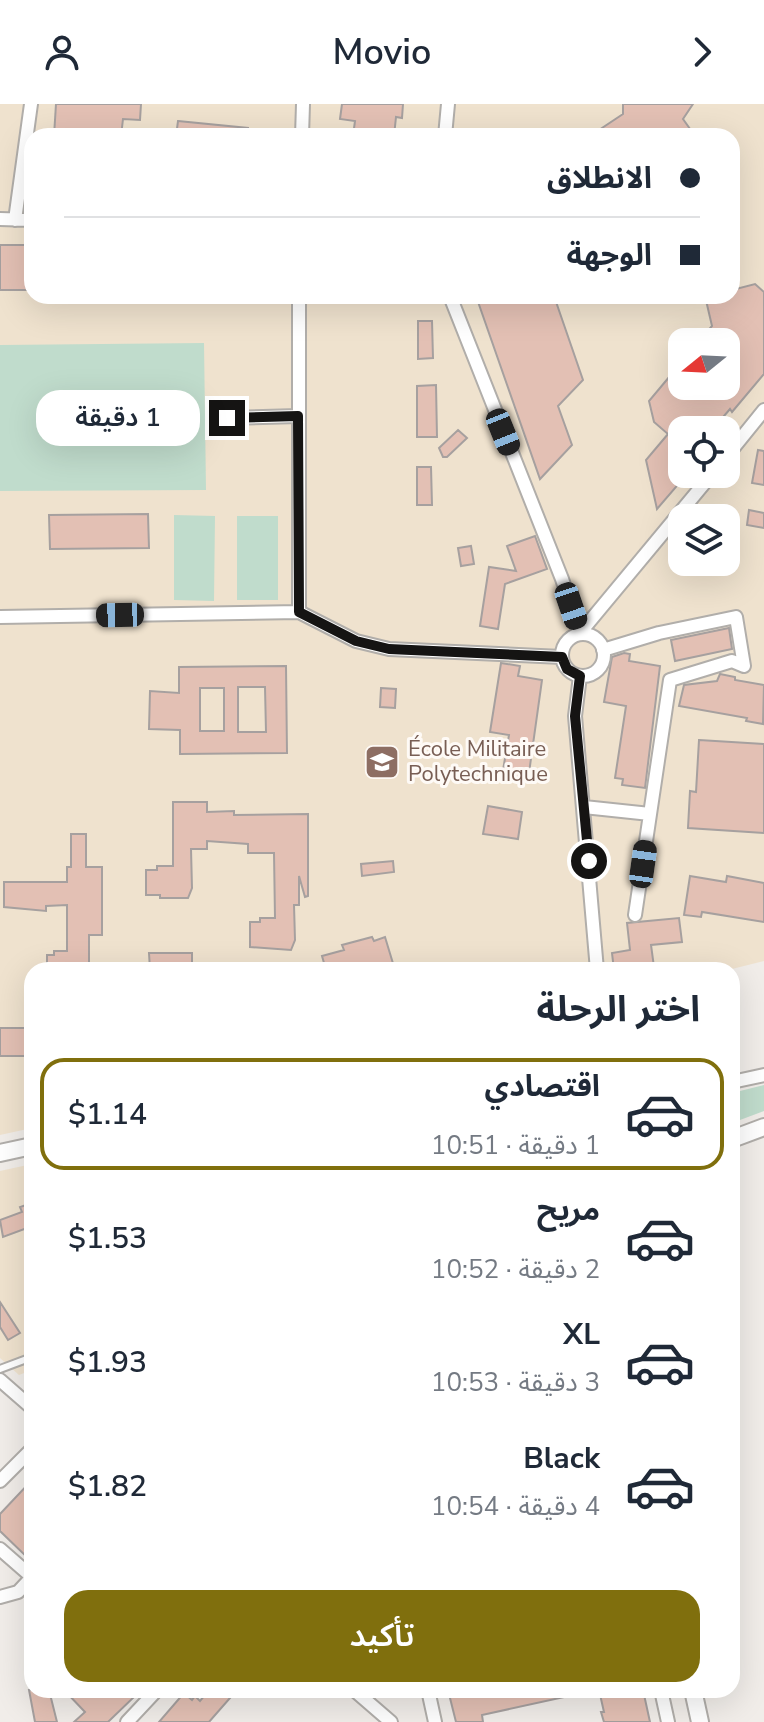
<!DOCTYPE html>
<html lang="ar">
<head>
<meta charset="utf-8">
<style>
  :root { --surface:#fff; --page:#f2f2f3; --text:#1f2937; --muted:#747a83; --line:#e0e1e3; --accent:#806f0d }
  body { margin:0; font-family:"Nunito Sans","Noto Sans Arabic",sans-serif; background:var(--page); color:var(--text); direction:rtl; height:100vh; display:flex; flex-direction:column; font-size:30px; white-space:nowrap }
  * { box-sizing:border-box; margin:0 }
  p { font-size:26px; color:var(--muted) }
  .icon { flex:none; width:44px; height:44px; fill:none; stroke:currentColor; stroke-width:2; stroke-linecap:round; stroke-linejoin:round }
  .map { position:relative; flex:1; overflow:hidden; direction:ltr }
  .side { position:absolute; left:24px; top:858px; width:716px; height:736px; display:flex; flex-direction:column; background:var(--surface); border-radius:24px; box-shadow:0 8px 32px #0002; direction:rtl }
  .side>* { flex:none }
  .top-card { position:absolute; left:24px; top:24px; width:716px; height:176px; border-radius:24px; box-shadow:0 8px 32px #0002; direction:rtl; display:grid; align-content:center; height:176px; padding:0 40px; background:var(--surface) }
  .needle { width:52px; rotate:252deg }
  .fabs { position:absolute; left:668px; top:224px; display:grid; gap:16px }
  .fabs a { display:grid; place-items:center; width:72px; height:72px; border-radius:16px; background:var(--surface); box-shadow:0 8px 32px #0002; font-size:40px }
  .end { position:absolute; width:36px; height:36px; margin:-18px; border:10px solid #151413; background:#fff; box-shadow:0 0 0 4px #fff }
  .from { border-radius:50% }
  .bubble { position:absolute; height:56px; border-radius:24px; background:var(--surface); box-shadow:0 8px 32px #0002; font-size:26px; font-weight:600; line-height:56px; text-align:center; direction:rtl }
  .car { position:absolute; width:24px; height:48px; margin:-24px -12px; border-radius:10px; box-shadow:0 0 6px 2px #0007; background:linear-gradient(#222 24%,#8ab4d8 0 40%,#222 0 76%,#8ab4d8 0 86%,#222 0) }
  .top-card b { display:flex; align-items:center; gap:28px; height:76px; font-size:30px }
  .top-card b+b { border-top:2px solid var(--line) }
  .top-card i { width:20px; height:20px; background:var(--text) }
  ul { padding:0; list-style:none }
  li { display:flex; align-items:center; gap:24px; height:112px; margin:0 16px 12px; padding:0 24px; border:4px solid transparent; border-radius:24px }
  li div { flex:1 }
  li b { display:block; font-size:30px }
  li em { font-style:normal; font-weight:600 }
  li.selected { border-color:var(--accent) }
  li>.icon { width:72px; height:72px; stroke-width:1.5 }
  h2 { padding:0 40px; font-size:36px; line-height:96px }
  .cta { display:flex; gap:16px; margin-top:auto; padding:16px 40px }
  .cta a { flex:1; height:92px; border-radius:24px; background:var(--accent); color:#fff; font-size:32px; font-weight:600; line-height:92px; text-align:center }
  header { display:flex; justify-content:space-between; align-items:center; height:104px; padding:0 40px; background:var(--surface); font-size:36px; font-weight:600 }
  .map>svg:first-child { display:block }
  .education { fill:#efe2ce; fill-rule:evenodd }
  .green { fill:#c0dccc }
  .building { fill:#e3c0b4; stroke:#a6a09f; stroke-width:2; fill-rule:evenodd }
  .lines { fill:none; stroke-linecap:round; stroke-linejoin:round }
  .lane-casing { stroke:#b1aeaa; stroke-width:10 }
  .street-casing { stroke:#b1aeaa; stroke-width:16 }
  .secondary-casing { stroke:#b1aeaa; stroke-width:20 }
  .lane { stroke:#fff; stroke-width:6 }
  .street { stroke:#fff; stroke-width:12 }
  .secondary { stroke:#fff; stroke-width:16 }
  .route { stroke:#151413; stroke-width:10 }
  .labels { text-anchor:middle; dominant-baseline:central; stroke-width:6; stroke-linejoin:round; paint-order:stroke }
  .education-label { font-size:22px; fill:#785e54; stroke:#fefaf6; text-anchor:start }
</style>
</head>
<body>
<header><svg class="icon" aria-label="forward" viewBox="0 0 24 24"><path d="M9 5l7 7-7 7"/></svg>Movio<svg class="icon" aria-label="person" viewBox="0 0 24 24"><circle cx="12" cy="8" r="4"/><path d="M4 21q1-7 8-7t8 7"/></svg></header>
<div class="map">
<svg width="764" height="1618" viewBox="0 0 764 1618">
  <rect width="100%" height="100%" fill="#f1ede9"/>
  <path class="education" d="M0,0H764V857L728,866H32V1024L0,1031ZM32,32H732V192H32ZM682,238H726V282H682ZM682,326H726V370H682ZM682,414H726V458H682Z
    M32,1060V1266L19,1271L0,1254V1067Z"/>
  <path class="green" d="M204,239L206,386L0,387V241Z
    M174,411L215,412L214,497L174,496Z
    M237,412H278V496H237Z
    M764,981V1007L732,1019V989Z"/>
  <path class="building" d="M56,0H141L140,16L123,15L121,32H54Z
    M342,0H403L402,14L396,13L394,32H353L355,17L340,15Z
    M623,0H693L683,15L695,32H590L623,10Z
    M178,17L248,24V32H176Z
    M0,141H32V186H0Z
    M755,180L764,188V270L732,308L730,305L712,326H682V376L657,405L646,356L668,330L654,318L649,297L670,272L682,269V282H726V238H698L712,222L705,192H732V186Z
    M476,192H554L583,276L558,302L572,341L540,375Z
    M418,217H432L433,254L418,255Z
    M436,281L437,333H417V282Z
    M458,326L467,334L447,353H443L439,344Z
    M758,346L764,347V381L752,379Z
    M417,363H431L432,401H417Z
    M749,406L764,409V424L747,421Z
    M148,410L149,444L50,445L49,411Z
    M535,432L547,465L505,480L498,525L480,522L489,463L516,467L507,442Z
    M471,442L474,460L461,462L458,444Z
    M729,524L732,545L675,557L671,536Z
    M624,549L630,550L629,557L660,562L645,684L622,681L623,675L615,674L626,602L604,598L612,553Z
    M501,559L520,562L518,572L542,576L528,676L502,672L509,631L490,628Z
    M286,562L287,649L180,650V626L149,625L150,587L179,589V563ZM238,583H265L266,628H238ZM200,584H224V627H200Z
    M720,570L735,573V576L764,581L763,620L746,617L747,614L679,602L684,581L717,577Z
    M381,584L396,585L395,604L380,603Z
    M699,636L764,640V729L688,724L690,687L696,688Z
    M173,698H207V708L234,707V711L308,710V792L305,793L299,772V801H294L295,836L291,846L250,843V818H260V814H275L274,749H248V740L207,737V745H191L192,784L188,794H160V791H146V766H157V762H173Z
    M488,702L522,708L518,735L483,730Z
    M71,730H86V763H102V831H89V866H47V851H54V847H67V801L46,802V807L4,803V778H67V763H71Z
    M393,757L394,768L362,772L361,760Z
    M690,772L726,778L727,772L764,779V818L702,808L701,813L684,811Z
    M679,814L682,838L651,841L654,863L614,866L612,849L630,846L627,819Z
    M372,833L374,837L385,833L395,866H326L322,852L344,846L342,841Z
    M149,849H192V866H150Z
    M0,924H31L32,942L28,952H0Z
    M32,1099V1133L27,1124L3,1133L0,1116L22,1108L20,1103Z
    M0,1198L20,1229L8,1236L0,1223Z
    M32,1376V1458L0,1427V1410Z
    M29,1586H49L57,1618H35Z
    M64,1586H130L135,1592L108,1618H74L85,1608Z
    M209,1586H237L209,1618H159L184,1589L192,1596L195,1592L200,1597Z
    M448,1586H577L578,1590L482,1611L483,1618H456Z
    M599,1586H643L650,1618H604L601,1608H604Z"/>
  <g class="lines">
    <g class="lane-casing">
      <path id="lane" d="M0,1265L32,1253"/>
    </g>
    <g class="street-casing">
      <path id="street" d="M302,32L303,0
        M445,32L448,0
        M0,115L32,116
        M15,116L31,0
        M299,192V508L356,537L389,545L562,553
        M450,192L562,475L580,529
        M227,314L298,312
        M726,353L764,306
        M0,513L299,508
        M580,529L712,370
        M562 551a21 21 0 1 1 42 0a21 21 0 1 1-42 0Z
        M603,546L659,529L736,513L744,562L732,557L670,576L635,811
        M580,572L575,612L597,866
        M584,703L650,710
        M732,978L764,971
        M0,1276L32,1304
        M0,1377L32,1345
        M0,1445L32,1473
        M0,1493L18,1488L32,1473
        M354,1586L391,1618
        M428,1586L435,1618
        M661,1586L668,1618
        M127,1618L157,1586"/>
    </g>
    <g class="secondary-casing">
      <path id="secondary" d="M732,1035L764,1023
        M0,1049L32,1042
        M693,1586L700,1618"/>
    </g>
    <use href="#lane" class="lane"/>
    <use href="#street" class="street"/>
    <use href="#secondary" class="secondary"/>
  </g>
  <g class="lines">
    <path class="route" d="M227,314L298,312L299,508L356,537L389,545L562,553L567,565L580,572L575,612L589,757"/>
  </g>
  <defs>
    <g id="university-square" transform="scale(1.8)"><rect x="-9" y="-9" width="18" height="18" rx="4" fill="#8d6e63" stroke="#fefaf6"/><path d="M0-5L7-2L0 1L-7-2ZM-4 1L0 2.5L4 1V4Q0 6-4 4Z" fill="#fff"/></g>
  </defs>
  <g fill-rule="evenodd">
    <use href="#university-square" x="382" y="658"/>
  </g>
  <g class="labels">
    <g class="education-label">
      <text x="408" y="645">École Militaire<tspan x="408" dy="25">Polytechnique</tspan></text>
    </g>
  </g>
</svg>
<div class="fabs">
<a><svg class="needle" viewBox="-14 -14 28 28"><path d="M0-13l5 13h-10z" fill="#e53935"/><path d="M0 13l5-13h-10z" fill="#747a83"/></svg></a>
<a><svg class="icon" aria-label="locate" viewBox="0 0 24 24"><circle cx="12" cy="12" r="6"/><path d="M12 2v4M12 18v4M2 12h4M18 12h4"/></svg></a>
<a><svg class="icon" aria-label="layers" viewBox="0 0 24 24"><path d="M12 4l9 5-9 5-9-5zM3 14l9 5 9-5"/></svg></a>
</div>
<i class="end from" style="left:589px;top:757px"></i>
<i class="end" style="left:227px;top:314px"></i>
<div class="bubble" style="left:36px;top:286px;width:164px">1 دقيقة</div>
<i class="car" style="left:503px;top:328px;rotate:158deg"></i>
<i class="car" style="left:571px;top:502px;rotate:161deg"></i>
<i class="car" style="left:120px;top:511px;rotate:269deg"></i>
<i class="car" style="left:643px;top:760px;rotate:8deg"></i>
<div class="top-card">
<b><i class="from"></i>الانطلاق</b>
<b><i></i>الوجهة</b>
</div>
<section class="side">
<h2>اختر الرحلة</h2>
<ul>
<li class="selected"><svg class="icon" aria-label="car" viewBox="0 0 24 24"><path d="M5 17H2v-5l4-1 3-4h7l3 4 3 1v5h-3M9 17h6M6 11h13"/><circle cx="7" cy="17" r="2"/><circle cx="17" cy="17" r="2"/></svg><div><b>اقتصادي</b><p>1 دقيقة · 10:51</p></div><em>$1.14</em></li>
<li><svg class="icon" aria-label="car" viewBox="0 0 24 24"><path d="M5 17H2v-5l4-1 3-4h7l3 4 3 1v5h-3M9 17h6M6 11h13"/><circle cx="7" cy="17" r="2"/><circle cx="17" cy="17" r="2"/></svg><div><b>مريح</b><p>2 دقيقة · 10:52</p></div><em>$1.53</em></li>
<li><svg class="icon" aria-label="car" viewBox="0 0 24 24"><path d="M5 17H2v-5l4-1 3-4h7l3 4 3 1v5h-3M9 17h6M6 11h13"/><circle cx="7" cy="17" r="2"/><circle cx="17" cy="17" r="2"/></svg><div><b>XL</b><p>3 دقيقة · 10:53</p></div><em>$1.93</em></li>
<li><svg class="icon" aria-label="car" viewBox="0 0 24 24"><path d="M5 17H2v-5l4-1 3-4h7l3 4 3 1v5h-3M9 17h6M6 11h13"/><circle cx="7" cy="17" r="2"/><circle cx="17" cy="17" r="2"/></svg><div><b>Black</b><p>4 دقيقة · 10:54</p></div><em>$1.82</em></li>
</ul>
<div class="cta"><a>تأكيد</a></div>
</section>
</div>
</body>
</html>
